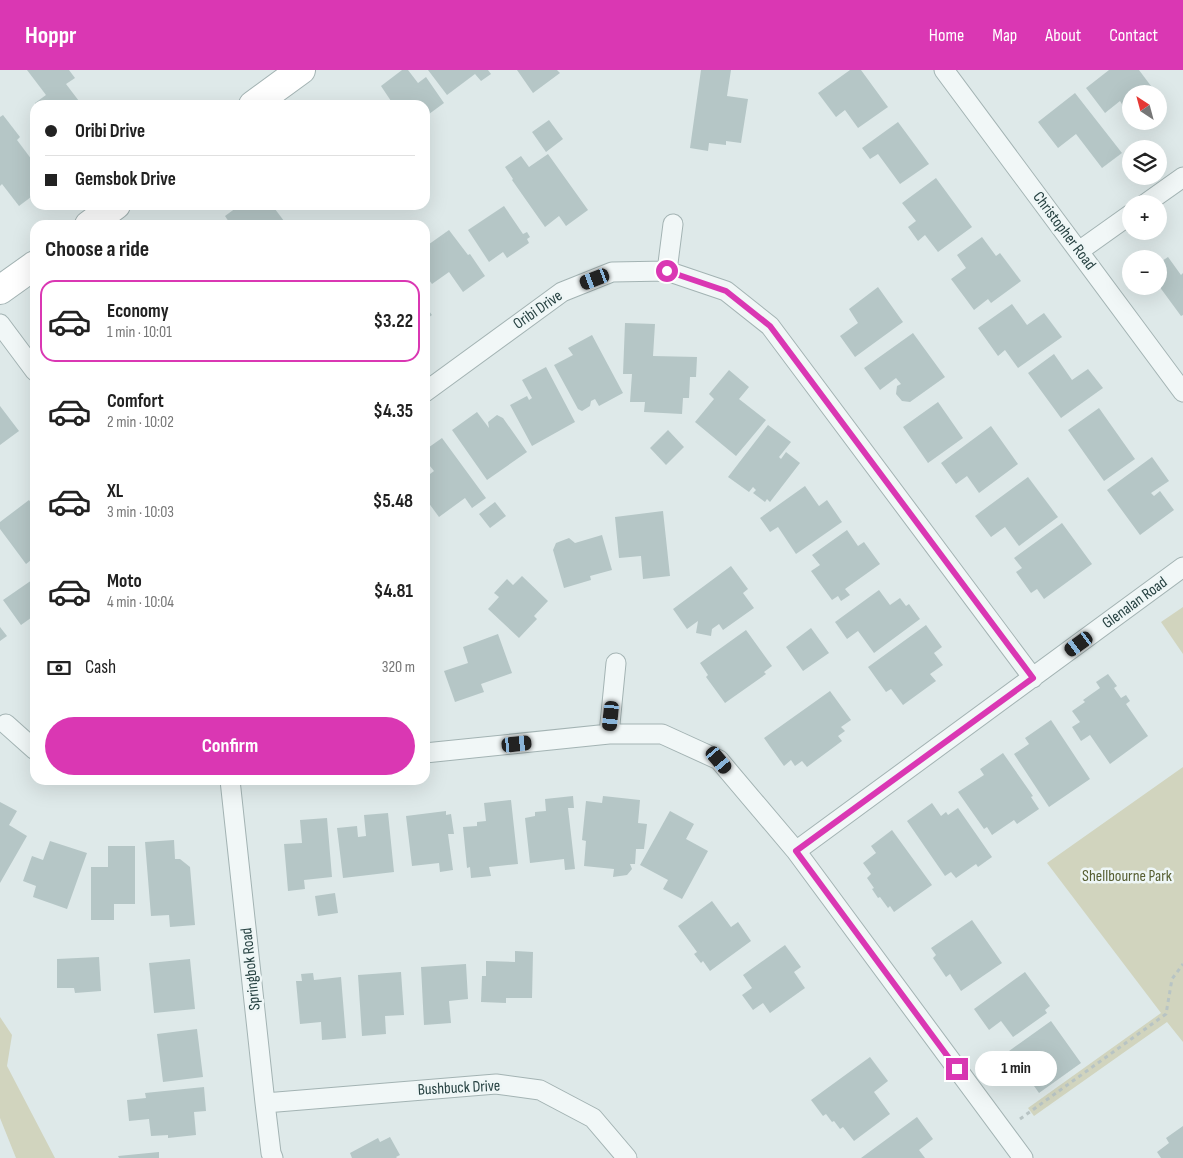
<!DOCTYPE html>
<html lang="en">
<head>
<meta charset="utf-8">
<style>
  :root { --surface:#fff; --page:#f2f2f2; --text:#222; --muted:#767676; --line:#e0e0e0; --accent:#da37b3 }
  body { margin:0; font-family:"Sofia Sans Condensed",sans-serif; background:var(--page); color:var(--text); height:100vh; display:flex; flex-direction:column; font-size:19px; white-space:nowrap }
  * { box-sizing:border-box; margin:0 }
  p { font-size:16px; color:var(--muted) }
  .icon { flex:none; width:28px; height:28px; fill:none; stroke:currentColor; stroke-width:2; stroke-linecap:round; stroke-linejoin:round }
  .map { position:relative; flex:1; overflow:hidden }
  .panel { position:absolute; left:30px; top:150px; width:400px; height:565px; display:flex; flex-direction:column; background:var(--surface); border-radius:15px; box-shadow:0 5px 20px #0002 }
  .panel>* { flex:none }
  .top-card { position:absolute; left:30px; top:30px; width:400px; height:110px; border-radius:15px; box-shadow:0 5px 20px #0002; display:grid; align-content:center; height:110px; padding:0 15px; background:var(--surface) }
  .needle { width:32px; rotate:324deg }
  .fabs { position:absolute; left:1122px; top:15px; display:grid; gap:10px }
  .fabs a { display:grid; place-items:center; width:45px; height:45px; border-radius:50%; background:var(--surface); box-shadow:0 5px 20px #0002; font-size:25px }
  .end { position:absolute; width:22px; height:22px; margin:-11px; border:6px solid #da37b3; background:#fff; box-shadow:0 0 0 2px #fff }
  .from { border-radius:50% }
  .bubble { position:absolute; height:35px; border-radius:18px; background:var(--surface); box-shadow:0 5px 20px #0002; font-size:16px; font-weight:700; line-height:35px; text-align:center }
  .car { position:absolute; width:15px; height:30px; margin:-15px -8px; border-radius:6px; box-shadow:0 0 4px 1px #0007; background:linear-gradient(#222 24%,#8ab4d8 0 40%,#222 0 76%,#8ab4d8 0 86%,#222 0) }
  .top-card b { display:flex; align-items:center; gap:18px; height:48px; font-size:19px }
  .top-card b+b { border-top:1px solid var(--line) }
  .top-card i { width:12px; height:12px; background:var(--text) }
  ul { padding:0; list-style:none }
  li { display:flex; align-items:center; gap:15px; height:82px; margin:0 10px 8px; padding:0 5px; border:2px solid transparent; border-radius:15px }
  li div { flex:1 }
  li b { display:block; font-size:19px }
  li em { font-style:normal; font-weight:700 }
  li.active { border-color:var(--accent) }
  li>.icon { width:45px; height:45px; stroke-width:1.5 }
  h2 { padding:0 15px; font-size:22px; line-height:60px }
  .pay { display:flex; align-items:center; gap:12px; height:55px; padding:0 15px; font-size:19px }
  .pay p { margin-inline-start:auto }
  .primary-button { display:flex; gap:10px; margin-top:auto; padding:10px 15px }
  .primary-button a { flex:1; height:58px; border-radius:30px; background:var(--accent); color:#fff; font-size:20px; font-weight:700; line-height:58px; text-align:center }
  header { display:flex; align-items:center; gap:30px; box-sizing:border-box; height:70px; padding:0 25px; background:var(--accent); color:#fff }
  header strong { font-size:24px }
  nav { display:flex; gap:28px; margin-inline-start:auto; font-size:18px }
  .map>svg:first-child { display:block }
  .green { fill:#d1d4be }
  .building { fill:#b5c6c6 }
  .lines { fill:none; stroke-linecap:round; stroke-linejoin:round }
  .street-casing { stroke:#a3b3b3; stroke-width:21 }
  .secondary-casing { stroke:#a3b3b3; stroke-width:30 }
  .path { stroke:#b8c4c4; stroke-width:3; stroke-dasharray:4 4; stroke-linecap:butt }
  .street { stroke:#f1f7f7; stroke-width:19 }
  .secondary { stroke:#fff; stroke-width:28 }
  .route { stroke:#da37b3; stroke-width:6 }
  .labels { text-anchor:middle; dominant-baseline:central; stroke-width:5; stroke-linejoin:round; paint-order:stroke }
  .street-label { font-size:16px; fill:#264141; stroke:#eef6f6 }
  .park-label { font-size:16px; fill:#565e32; stroke:#eef6f6 }
</style>
</head>
<body>
<header>
<strong>Hoppr</strong>
<nav><a>Home</a><a>Map</a><a>About</a><a>Contact</a></nav>
</header>
<div class="map">
<svg width="1183" height="1088" viewBox="0 0 1183 1088">
  <rect width="100%" height="100%" fill="#dee9e9"/>
  <path class="green" d="M1183,537V584L1161,552Z
    M1183,697V972L1167,952L1034,1046L1028,1038L1161,943L1047,793Z
    M0,947L12,965L7,996L55,1088H16L0,1048Z"/>
  <path class="building" d="M27,0H69L75,8L66,14L82,35H36L35,33L46,25Z
    M402,0H408L418,13L426,7L444,33L425,47V35H385L391,31L381,16Z
    M428,0H488L491,4L481,11L475,4L447,25Z
    M517,0H557L560,3L533,23Z
    M701,0H731L727,26L748,29L741,73L726,71V75L709,73L708,81L690,78Z
    M850,0H861L888,37L858,58L845,40L836,47L818,23Z
    M1109,0H1139L1157,24H1131V35L1129,32L1123,36L1120,31L1105,43L1086,18Z
    M1075,23L1122,83L1102,98L1076,64L1058,78L1038,52Z
    M3,45L20,67L17,70L32,90L35,88V124L19,136L2,114L0,116V47Z
    M549,50L563,69L546,82L532,62Z
    M898,52L929,94L900,114L878,84L870,89L862,78Z
    M548,84L588,140L566,156L559,146L545,157L512,110L513,109L505,97L521,86L529,97Z
    M936,108L972,157L938,182L925,165L918,171L908,157L916,151L902,133Z
    M240,135H272L287,155H231L225,146Z
    M504,136L523,164L527,162L530,167L527,169L529,173L507,188L503,182L489,192L468,160Z
    M449,160L468,185L470,184L485,206L463,222L449,202L432,214L425,205V177Z
    M982,167L996,186L1000,183L1021,211L991,233L988,229L974,240L951,209L966,198L957,185Z
    M1168,187L1181,205L1183,203V245L1181,246L1159,216V193Z
    M878,217L903,252L855,287L840,266L858,253L849,239Z
    M1012,234L1027,255L1044,243L1062,267L1018,298L1005,280L998,286L978,258Z
    M425,236L432,245L425,250Z
    M625,253L655,254L653,286L697,287L696,307H690L689,328H683L682,344L644,342L645,332H630L632,304H623Z
    M913,263L945,307L910,332L902,331L896,324L897,316L901,314L896,308L880,320L864,298Z
    M592,265L623,323L599,336L595,329L591,331L590,336L582,341L578,339L554,295L573,285L568,278Z
    M1054,284L1072,310L1088,299L1103,318L1061,348L1028,303Z
    M546,297L575,352L532,376L510,335L527,326L529,330L532,328L522,310Z
    M729,300L749,317L739,329L766,350L736,386L695,352L714,329L709,324Z
    M938,332L963,368L928,393L903,357Z
    M0,336L19,361L0,375Z
    M1099,338L1135,389L1104,411L1068,360Z
    M477,342L489,358L488,352L497,345L503,348L527,382L487,410L452,360Z
    M768,355L791,372L779,387L781,389L786,382L800,393L770,432L767,429L765,432L753,423L756,420L753,417L749,422L728,407Z
    M991,356L1018,394L979,423L967,406L956,414L941,393Z
    M668,360L684,377L666,395L650,378Z
    M442,368L486,428L472,438L465,428L439,447L425,428V402L427,400L430,404L434,401L425,390V380Z
    M1152,387L1169,411L1151,423L1154,426L1160,421L1174,440L1140,465L1107,420Z
    M1028,407L1058,447L1019,476L1005,457L991,467L975,446Z
    M805,416L819,436L827,430L842,452L796,484L778,457L770,462L760,448Z
    M29,430L34,437L35,436V487L26,494L0,459V452Z
    M495,432L506,446L490,458L479,444Z
    M663,441L670,506L643,509L641,486L619,488L615,447Z
    M1062,453L1092,494L1044,529L1037,519L1031,523L1016,502L1022,498L1014,488Z
    M847,460L858,476L864,472L880,494L845,519L850,525L841,531L838,526L832,530L811,501L820,495L812,485Z
    M602,465L612,500L590,506L591,510L564,518L553,480L556,473L569,468L575,473Z
    M731,496L748,519L743,523L754,538L723,560L719,554L712,559L711,566L696,563L698,551L687,559L673,539Z
    M522,506L548,531L534,546L537,549L519,568L488,539L499,527L494,523L507,509L513,515Z
    M32,510L35,514V545L21,555L3,530Z
    M879,520L890,535L900,528L906,536L909,534L920,549L874,583L858,561L847,569L835,552Z
    M926,555L942,577L934,583L943,595L930,604L936,611L903,635L891,619L886,622L868,597Z
    M0,557L7,566L0,571Z
    M811,558L829,583L803,601L786,577Z
    M746,560L772,596L764,602L766,604L725,633L706,607L708,605L700,593Z
    M498,564L512,603L481,614L484,622L455,632L444,601L468,593L463,577Z
    M1108,604L1117,616L1114,618L1121,628L1126,625L1130,631L1126,634L1148,666L1110,694L1090,665L1081,671L1072,657L1080,652L1072,641L1085,632L1083,630L1100,618L1096,612Z
    M830,621L851,650L841,657L845,661L838,666L842,671L807,697L802,691L795,696L791,690L784,696L764,668Z
    M1051,650L1090,709L1049,737L1014,684L1029,674L1025,668Z
    M1003,683L1033,726L1031,727L1039,739L1017,754L1014,750L992,765L987,757L984,759L958,722L984,705L980,699Z
    M573,726L574,738H568L575,799L565,800L564,789L530,793L525,748L535,746V742L546,741L545,729Z
    M603,726L640,730L638,753L647,754L644,779H636L635,794H630L632,799L627,805L613,807L614,799L584,796L586,771L582,770L586,731L602,733Z
    M511,730L518,794L489,797L491,806L471,808L470,797L467,798L463,757L477,756V752L486,751L484,733Z
    M0,732L17,741L9,755L27,766L0,813Z
    M932,733L941,746L946,742L948,745L958,738L992,787L978,797L976,794L956,808L951,802L945,806L907,751Z
    M446,741V745L451,744L454,764H448L453,800L440,802L439,793L412,796L406,746Z
    M670,741L694,754L686,769L708,781L682,829L663,819L668,810L640,795Z
    M388,743L394,802L343,808L337,758L357,756L358,767L366,766L364,745Z
    M327,748L332,807L304,810L305,819L288,821L284,774L302,773L300,750Z
    M892,760L932,815L894,842L890,836L888,838L880,827L878,828L872,819L874,818L867,808L871,804L863,793L876,783L871,776Z
    M174,770L175,789H180L190,797L195,855L170,857L169,845L151,846L145,772Z
    M50,771L87,783L67,839L33,827L36,816L23,811L32,786L43,790Z
    M108,776H135V834H114V850H91V797H108Z
    M335,823L338,843L318,846L315,826Z
    M712,831L731,857L738,852L751,871L710,901L703,891L701,893L694,884L697,882L678,856Z
    M972,850L1002,893L961,921L950,904L946,907L933,888L936,885L931,878Z
    M785,875L801,897L794,902L805,918L770,943L763,933L753,940L742,925L752,918L743,905Z
    M515,881L533,882L532,928H506V933L481,932L482,906H486V891L515,892Z
    M99,887L101,921L75,923L74,918H57V889Z
    M190,889L195,939L154,943L149,893Z
    M466,894L468,929L449,931L451,953L424,955L421,897Z
    M401,902L404,945L385,946L386,964L362,966L358,905Z
    M1025,902L1050,936L1045,940L1047,943L1013,967L1001,951L989,960L974,939Z
    M313,903L314,910L341,907L346,968L322,970L321,952L300,954L296,911H302L301,904Z
    M1051,951L1081,993L1039,1023L1009,981Z
    M197,959L203,1007L163,1012L157,964Z
    M870,987L888,1011L874,1022L890,1044L854,1071L843,1057L840,1059L834,1051L832,1052L826,1044L823,1046L811,1030Z
    M204,1017L206,1041L194,1042L196,1065L168,1068V1065L151,1066L149,1049L129,1051L127,1030L146,1028L145,1023Z
    M917,1047L933,1069L919,1080L925,1088H861Z
    M1183,1056V1088H1161L1157,1082L1169,1073L1166,1068Z
    M390,1067L400,1085L396,1087L397,1088H352L350,1083L378,1068L380,1072Z
    M159,1082V1088H119L118,1086Z"/>
  <g class="lines">
    <g class="street-casing">
      <path id="street" d="M944,0L1183,322
        M1145,134L1183,107
        M1079,181L1131,144
        M667,201L673,154
        M0,254L35,301
        M425,322L562,222L612,202L667,201L726,221L770,256L1033,608
        M6,654L35,680
        M609,664L616,593
        M425,683L609,664H662L719,690L796,781L1023,1088
        M230,710L265,1033L271,1083L273,1088
        M796,781L1183,497
        M265,1033L496,1014L540,1020L593,1048L627,1088"/>
    </g>
    <g class="secondary-casing">
      <path id="secondary" d="M253,35L301,0
        M89,155L116,135
        M0,220L35,195"/>
    </g>
    <path class="path" d="M1020,1049L1166,944L1172,909L1183,894"/>
    <use href="#street" class="street"/>
    <use href="#secondary" class="secondary"/>
  </g>
  <g class="lines">
    <path class="route" d="M667,201L726,221L770,256L1033,608L796,781L957,999"/>
  </g>
  <g class="labels">
    <g class="street-label">
      <text transform="translate(1064 161) rotate(53)">Christopher Road</text>
      <text transform="translate(538 240) rotate(-35)">Oribi Drive</text>
      <text transform="translate(1135 533) rotate(-36)">Glenalan Road</text>
      <text transform="translate(251 899) rotate(-96)">Springbok Road</text>
      <text transform="translate(459 1018) rotate(-3)">Bushbuck Drive</text>
    </g>
    <g class="park-label">
      <text x="1127" y="806">Shellbourne Park</text>
    </g>
  </g>
</svg>
<div class="fabs">
<a><svg class="needle" viewBox="-14 -14 28 28"><path d="M0-13l5 13h-10z" fill="#e53935"/><path d="M0 13l5-13h-10z" fill="#767676"/></svg></a>
<a><svg class="icon" aria-label="layers" viewBox="0 0 24 24"><path d="M12 4l9 5-9 5-9-5zM3 14l9 5 9-5"/></svg></a>
<a>+</a>
<a>−</a>
</div>
<i class="end from" style="left:667px;top:201px"></i>
<i class="end" style="left:957px;top:999px"></i>
<div class="bubble" style="left:975px;top:981px;width:82px">1 min</div>
<i class="car" style="left:595px;top:209px;rotate:249deg"></i>
<i class="car" style="left:1079px;top:574px;rotate:234deg"></i>
<i class="car" style="left:611px;top:646px;rotate:186deg"></i>
<i class="car" style="left:517px;top:674px;rotate:84deg"></i>
<i class="car" style="left:719px;top:690px;rotate:140deg"></i>
<div class="top-card">
<b><i class="from"></i>Oribi Drive</b>
<b><i></i>Gemsbok Drive</b>
</div>
<section class="panel">
<h2>Choose a ride</h2>
<ul>
<li class="active"><svg class="icon" aria-label="car" viewBox="0 0 24 24"><path d="M5 17H2v-5l4-1 3-4h7l3 4 3 1v5h-3M9 17h6M6 11h13"/><circle cx="7" cy="17" r="2"/><circle cx="17" cy="17" r="2"/></svg><div><b>Economy</b><p>1 min · 10:01</p></div><em>$3.22</em></li>
<li><svg class="icon" aria-label="car" viewBox="0 0 24 24"><path d="M5 17H2v-5l4-1 3-4h7l3 4 3 1v5h-3M9 17h6M6 11h13"/><circle cx="7" cy="17" r="2"/><circle cx="17" cy="17" r="2"/></svg><div><b>Comfort</b><p>2 min · 10:02</p></div><em>$4.35</em></li>
<li><svg class="icon" aria-label="car" viewBox="0 0 24 24"><path d="M5 17H2v-5l4-1 3-4h7l3 4 3 1v5h-3M9 17h6M6 11h13"/><circle cx="7" cy="17" r="2"/><circle cx="17" cy="17" r="2"/></svg><div><b>XL</b><p>3 min · 10:03</p></div><em>$5.48</em></li>
<li><svg class="icon" aria-label="car" viewBox="0 0 24 24"><path d="M5 17H2v-5l4-1 3-4h7l3 4 3 1v5h-3M9 17h6M6 11h13"/><circle cx="7" cy="17" r="2"/><circle cx="17" cy="17" r="2"/></svg><div><b>Moto</b><p>4 min · 10:04</p></div><em>$4.81</em></li>
</ul>
<div class="pay"><svg class="icon" aria-label="cash" viewBox="0 0 24 24"><path d="M3 7h18v10H3z"/><circle cx="12" cy="12" r="2"/></svg>Cash<p>320 m</p></div>
<div class="primary-button"><a>Confirm</a></div>
</section>
</div>
</body>
</html>
